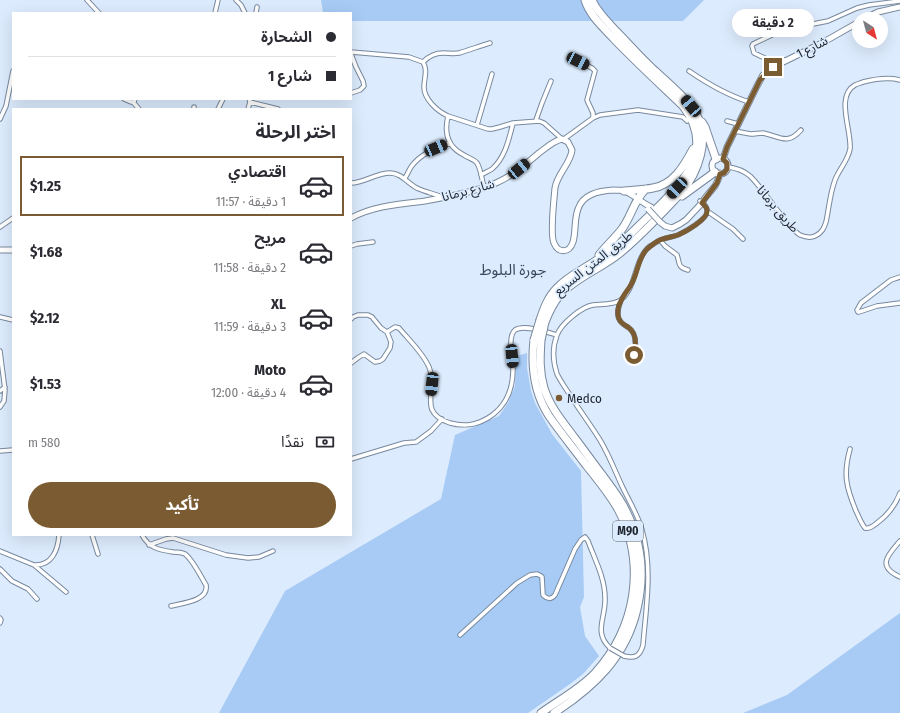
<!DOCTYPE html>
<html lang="ar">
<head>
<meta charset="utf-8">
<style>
  :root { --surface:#fff; --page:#f7f7f7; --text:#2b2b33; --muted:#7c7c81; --line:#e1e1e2; --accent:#7b5b31 }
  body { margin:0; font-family:"Fira Sans Condensed","Noto Sans Arabic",sans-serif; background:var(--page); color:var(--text); direction:rtl; height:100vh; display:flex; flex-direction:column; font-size:15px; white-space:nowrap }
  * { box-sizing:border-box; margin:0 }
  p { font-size:13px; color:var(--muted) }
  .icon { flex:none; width:22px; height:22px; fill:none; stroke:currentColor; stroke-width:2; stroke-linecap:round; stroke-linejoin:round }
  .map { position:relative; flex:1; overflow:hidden; direction:ltr }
  .panel { position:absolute; left:12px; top:108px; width:340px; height:428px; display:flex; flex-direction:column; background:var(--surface); border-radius:0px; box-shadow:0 4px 16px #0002; direction:rtl }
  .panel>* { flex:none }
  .guide { position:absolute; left:12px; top:12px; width:340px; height:88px; border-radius:0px; box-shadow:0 4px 16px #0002; direction:rtl; display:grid; align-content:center; height:88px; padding:0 16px; background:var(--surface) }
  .needle { width:26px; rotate:144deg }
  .fabs { position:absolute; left:852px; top:12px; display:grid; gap:8px }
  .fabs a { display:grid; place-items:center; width:36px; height:36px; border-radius:50%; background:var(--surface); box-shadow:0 4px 16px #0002; font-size:20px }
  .end { position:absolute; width:18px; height:18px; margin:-9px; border:5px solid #7b5b31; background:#fff; box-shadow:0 0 0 2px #fff }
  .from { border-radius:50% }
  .bubble { position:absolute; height:28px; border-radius:14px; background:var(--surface); box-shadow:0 4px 16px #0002; font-size:13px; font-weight:700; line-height:28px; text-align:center; direction:rtl }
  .car { position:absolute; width:12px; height:24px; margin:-12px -6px; border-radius:5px; box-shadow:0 0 3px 1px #0007; background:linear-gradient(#222 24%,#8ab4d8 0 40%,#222 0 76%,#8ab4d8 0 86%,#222 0) }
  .guide b { display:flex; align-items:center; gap:14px; height:38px; font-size:15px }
  .guide b+b { border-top:1px solid var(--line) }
  .guide i { width:10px; height:10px; background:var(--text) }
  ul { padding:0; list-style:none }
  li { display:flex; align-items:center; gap:12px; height:60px; margin:0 8px 6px; padding:0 8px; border:2px solid transparent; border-radius:0px }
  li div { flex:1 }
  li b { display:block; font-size:15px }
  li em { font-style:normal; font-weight:700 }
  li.current { border-color:var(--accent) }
  li>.icon { width:36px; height:36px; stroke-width:1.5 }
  h2 { padding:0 16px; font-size:18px; line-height:48px }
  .pay { display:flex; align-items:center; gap:10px; height:44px; padding:0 16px; font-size:15px }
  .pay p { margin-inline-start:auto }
  .action { display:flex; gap:8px; margin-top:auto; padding:8px 16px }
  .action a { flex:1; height:46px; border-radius:24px; background:var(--accent); color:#fff; font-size:16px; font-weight:700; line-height:46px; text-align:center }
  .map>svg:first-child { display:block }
  .green { fill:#a7cbf5 }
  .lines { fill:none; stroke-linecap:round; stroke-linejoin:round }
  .street-casing { stroke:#78899e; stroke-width:5.5 }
  .secondary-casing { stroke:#78899e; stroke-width:7 }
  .highway-casing { stroke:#78899e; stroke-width:9 }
  .street { stroke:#fff; stroke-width:3.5 }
  .secondary { stroke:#fff; stroke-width:5 }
  .highway { stroke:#fff; stroke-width:7 }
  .street-bridge-casing { stroke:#78899e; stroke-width:5.5; stroke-linecap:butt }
  .secondary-bridge-casing { stroke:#78899e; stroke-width:7; stroke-linecap:butt }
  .highway-bridge-casing { stroke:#78899e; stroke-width:9; stroke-linecap:butt }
  .street-bridge { stroke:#fff; stroke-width:3.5 }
  .secondary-bridge { stroke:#fff; stroke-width:5 }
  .highway-bridge { stroke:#fff; stroke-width:7 }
  .route { stroke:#7b5b31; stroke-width:5 }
  .poi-dot { fill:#7b5b31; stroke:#dcebfd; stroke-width:1.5 }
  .labels { text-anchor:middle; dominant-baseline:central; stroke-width:3.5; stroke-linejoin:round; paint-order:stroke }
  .shield { fill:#dcebfd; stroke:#57606c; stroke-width:1 }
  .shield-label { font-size:12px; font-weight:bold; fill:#1e252e }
  .street-label { font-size:13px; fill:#1e252e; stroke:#dcebfd }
  .poi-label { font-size:13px; fill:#1e252e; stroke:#dcebfd; text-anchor:start }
  .quarter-label { font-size:15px; fill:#39485a; stroke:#dcebfd }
</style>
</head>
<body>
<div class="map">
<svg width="900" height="713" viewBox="0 0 900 713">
  <rect width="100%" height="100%" fill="#dcebfd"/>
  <path class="green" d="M321,0H704L683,21H351V13H323Z
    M527,353V368L531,391L535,403L552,434L581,471L584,597L580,607L585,636L599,656L583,674L570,684L528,713H219L285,591L441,499L455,435L499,416L508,403L515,386L516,362L517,356Z
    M900,613V713H743L787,695Z"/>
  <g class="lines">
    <g class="street-casing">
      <path id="street" d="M87,0L99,13
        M236,0L241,5L245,13
        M215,13L218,0
        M256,13L257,7
        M351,52L409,57L423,62C428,71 424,78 424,87C424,99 437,111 448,116L488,129H492L500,127L513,123L539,121L544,123L562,139
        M351,54L356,67L363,81L364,86L360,90L351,93
        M785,60L771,61L754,53L752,46L753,44L774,34L803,26L828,21L857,8L869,5L900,1
        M423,62C428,57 435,53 443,53C449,53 453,54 459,53C469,50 480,46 490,43
        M689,71C708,84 727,95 749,102
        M124,99L131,102H134L135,99
        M133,102L139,109
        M250,102L278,109
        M194,107V109
        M218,109L223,99
        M248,109L250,102L249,99
        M448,116C444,133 447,147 464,155C468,158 474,159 477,163C481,169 482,181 484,187
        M593,118L600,115L638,110L683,117L687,121
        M0,119L6,106L13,71
        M536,120L542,103L551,81
        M727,121L738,124
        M477,125L492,74
        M735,131C740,132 745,133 751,134C755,134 759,133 763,133C779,136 787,146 801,130
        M564,139L593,118V113L587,100L595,71L592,68L578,61
        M728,167C736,168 743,170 750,176C764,190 774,208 787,222C791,227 795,232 800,235C805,237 811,238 815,236C822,233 824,228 826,222C829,208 830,193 835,180C839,169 848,161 850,149C852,131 835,96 855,85C857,84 861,83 863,82C875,79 888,77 900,80
        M481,175C484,173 489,171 492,169C505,158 509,139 513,123
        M405,178C407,175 409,170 411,167C420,154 436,148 450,143
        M351,183C364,183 376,173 390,173C402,173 409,185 419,189C426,192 435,194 442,197
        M707,211L733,229L743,239
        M0,227L13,218
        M660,240L665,246L677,255C680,263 677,267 688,270
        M351,246L357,244L373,242
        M900,277L891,280L887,283L861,303L857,310L858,312H859L877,306L900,303
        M621,300C619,306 616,313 619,319C621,324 625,325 629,328C637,334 636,346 634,355
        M0,317L13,320
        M351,319L353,317L358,315H368L372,317L381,328L387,332L391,342L390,348L383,359L380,361L375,362L364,354L359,357L351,363
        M387,332L395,327L399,328C409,340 423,353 429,367C439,390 416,412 450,423C465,427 476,425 488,418C506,407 513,389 513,369C513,359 507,337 515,330C524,324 547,332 557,335
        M0,351L5,390L4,401L0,407
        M0,391L5,387
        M850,449C843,474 846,487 856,511C859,517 861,523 865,528C870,529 873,526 877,523C888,515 895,506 900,493
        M0,451L13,450
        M351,459L404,443L416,442L431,431L442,419
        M92,535L98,554
        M142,535C149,548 159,550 173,552C177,552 181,552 185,554C193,560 201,577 206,585C209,601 182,603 171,606
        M900,541C888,555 876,566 900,577
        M149,545L166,539L173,538L226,555L248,558L259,557L273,551
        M0,551L34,565C52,566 58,550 59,535
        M34,565L66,592
        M0,569L12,581L28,589L37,599
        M0,618L1,620L0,623
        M460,635L517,583L530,575L537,574L541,576L542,577L543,595C547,599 551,600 555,595L575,549L581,540L585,537L588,541C595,560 605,578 605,598C606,618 593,632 610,648
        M624,656C635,659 640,656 643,645C646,607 653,568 642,530C638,515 629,501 622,486C615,471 609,455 600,440C590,424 578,408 568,392C564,386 560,380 557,374C553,362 552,348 557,335C561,324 581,307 593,305C602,304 615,305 622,299C637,285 634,259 650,246C654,244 657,241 661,240C665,238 671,237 675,236C683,233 709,219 707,210C707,207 703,203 700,201"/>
    </g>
    <g class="secondary-casing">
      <path id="secondary" d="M864,19L878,12L900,7
        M712 166a8 8 0 1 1 16 0a8 8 0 1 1-16 0Z
        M723,159L727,147L757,86L763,75L773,67L822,43L859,22
        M351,218C373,206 400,204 425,201C448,197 475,192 496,183C512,176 526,164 539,153C546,148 553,141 562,139L568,142L572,150C571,163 557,174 555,188C554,198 550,235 554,243C558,253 569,254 573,242C576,232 574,220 578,209C583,194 599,191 613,190C617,190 621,190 625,191C634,195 642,203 651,207
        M660,222L665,226L672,228L680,224L686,220L702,203L705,198L715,186L718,180L720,173
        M0,250H13"/>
    </g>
    <g class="highway-casing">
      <path id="highway" d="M702,122L705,127L716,159
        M624,191C634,190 643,190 653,188C673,185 684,166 693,149
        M682,196L715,172
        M599,255C606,246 615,238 622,229C631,217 635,198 646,189
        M540,320C544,308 548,297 557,288C568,276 584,269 597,260C606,254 615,247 624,240C633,232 641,223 650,215C682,184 717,150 683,106C660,84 636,62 614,39C603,27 590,16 585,0
        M545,322C549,312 553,303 560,295C575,278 602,268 620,253C642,235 662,213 681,193C698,173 711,138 696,114C685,96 667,82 652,68C639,56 628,43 616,31C607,21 597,12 592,0
        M534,340C531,367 534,393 549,416C561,433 574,449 586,465C597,479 609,493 618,509C647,564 636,628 595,673C580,689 559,700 541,713
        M541,340C540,357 539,371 544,388C550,407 562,421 574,437C584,450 593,463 603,476C611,487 620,498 626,511C642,543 645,575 637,609C626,657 594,687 554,713"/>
    </g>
    <use href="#street" class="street"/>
    <use href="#secondary" class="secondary"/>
    <use href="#highway" class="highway"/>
    <g class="street-bridge-casing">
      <path id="street-bridge" d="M610,648L624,656"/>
    </g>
    <g class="secondary-bridge-casing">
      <path id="secondary-bridge" d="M648,209L660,222"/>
    </g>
    <g class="highway-bridge-casing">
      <path id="highway-bridge" d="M534,340L540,320
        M541,340L545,322"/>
    </g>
    <use href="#street-bridge" class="street-bridge"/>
    <use href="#secondary-bridge" class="secondary-bridge"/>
    <use href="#highway-bridge" class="highway-bridge"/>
  </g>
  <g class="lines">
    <path class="route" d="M634,355C636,346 637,333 628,327C624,325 621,323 619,319C617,313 618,306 621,301C623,295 629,289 632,283C638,272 638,258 647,249C651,246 655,242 660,240C665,238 672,237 678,235C685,232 709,219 707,210C707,207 704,205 702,203L717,183L720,174L724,173L727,169V163L723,159L727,147L760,80L767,72L773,67"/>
  </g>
  <circle class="poi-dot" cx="559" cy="398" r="4"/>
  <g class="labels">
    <rect class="shield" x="613" y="521" width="30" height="20" rx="3"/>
    <g class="shield-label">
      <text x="628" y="531">M90</text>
    </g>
    <g class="street-label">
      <text transform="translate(812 47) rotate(-27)">شارع 1</text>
      <text transform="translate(468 190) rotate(-15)">شارع برمانا</text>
      <text transform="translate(778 209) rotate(49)">طريق برمانا</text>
      <text transform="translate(593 263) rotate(-38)">طريق المتن السريع</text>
    </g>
    <g class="poi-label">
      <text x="567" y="398">Medco</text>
    </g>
    <g class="quarter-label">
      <text x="513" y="270">جورة البلوط</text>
    </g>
  </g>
</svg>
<div class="fabs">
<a><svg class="needle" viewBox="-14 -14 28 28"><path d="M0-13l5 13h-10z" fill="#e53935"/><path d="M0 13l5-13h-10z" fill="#7c7c81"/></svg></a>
</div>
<i class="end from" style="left:634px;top:355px"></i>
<i class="end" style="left:773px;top:67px"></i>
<div class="bubble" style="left:732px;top:9px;width:82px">2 دقيقة</div>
<i class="car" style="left:578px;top:61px;rotate:116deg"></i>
<i class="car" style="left:691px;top:106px;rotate:320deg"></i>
<i class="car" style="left:436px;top:148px;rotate:67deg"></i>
<i class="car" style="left:519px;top:169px;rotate:51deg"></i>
<i class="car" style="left:677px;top:188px;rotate:223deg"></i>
<i class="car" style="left:512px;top:356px;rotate:175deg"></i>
<i class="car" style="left:432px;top:384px;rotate:186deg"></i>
<div class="guide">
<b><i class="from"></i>الشحارة</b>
<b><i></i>شارع 1</b>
</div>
<section class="panel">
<h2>اختر الرحلة</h2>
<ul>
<li class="current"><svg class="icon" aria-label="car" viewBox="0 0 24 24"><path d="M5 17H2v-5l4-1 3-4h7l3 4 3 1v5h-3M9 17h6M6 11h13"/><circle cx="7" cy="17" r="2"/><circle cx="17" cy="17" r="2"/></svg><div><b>اقتصادي</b><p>1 دقيقة · 11:57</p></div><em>$1.25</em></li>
<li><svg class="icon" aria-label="car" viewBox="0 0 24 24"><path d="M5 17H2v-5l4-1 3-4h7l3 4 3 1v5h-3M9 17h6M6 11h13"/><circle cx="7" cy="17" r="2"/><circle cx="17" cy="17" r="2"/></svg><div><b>مريح</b><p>2 دقيقة · 11:58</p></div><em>$1.68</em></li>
<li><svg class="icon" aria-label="car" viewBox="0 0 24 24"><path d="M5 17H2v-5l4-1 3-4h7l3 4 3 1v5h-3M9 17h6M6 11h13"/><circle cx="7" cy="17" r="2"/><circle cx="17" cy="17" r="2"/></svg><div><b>XL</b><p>3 دقيقة · 11:59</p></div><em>$2.12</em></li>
<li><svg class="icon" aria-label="car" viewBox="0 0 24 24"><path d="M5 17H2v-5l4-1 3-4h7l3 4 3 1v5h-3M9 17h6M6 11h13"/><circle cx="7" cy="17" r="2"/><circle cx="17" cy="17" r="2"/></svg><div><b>Moto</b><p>4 دقيقة · 12:00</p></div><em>$1.53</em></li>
</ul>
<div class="pay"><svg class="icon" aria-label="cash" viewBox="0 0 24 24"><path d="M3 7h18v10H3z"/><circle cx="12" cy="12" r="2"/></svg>نقدًا<p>580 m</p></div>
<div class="action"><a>تأكيد</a></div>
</section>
</div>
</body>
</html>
